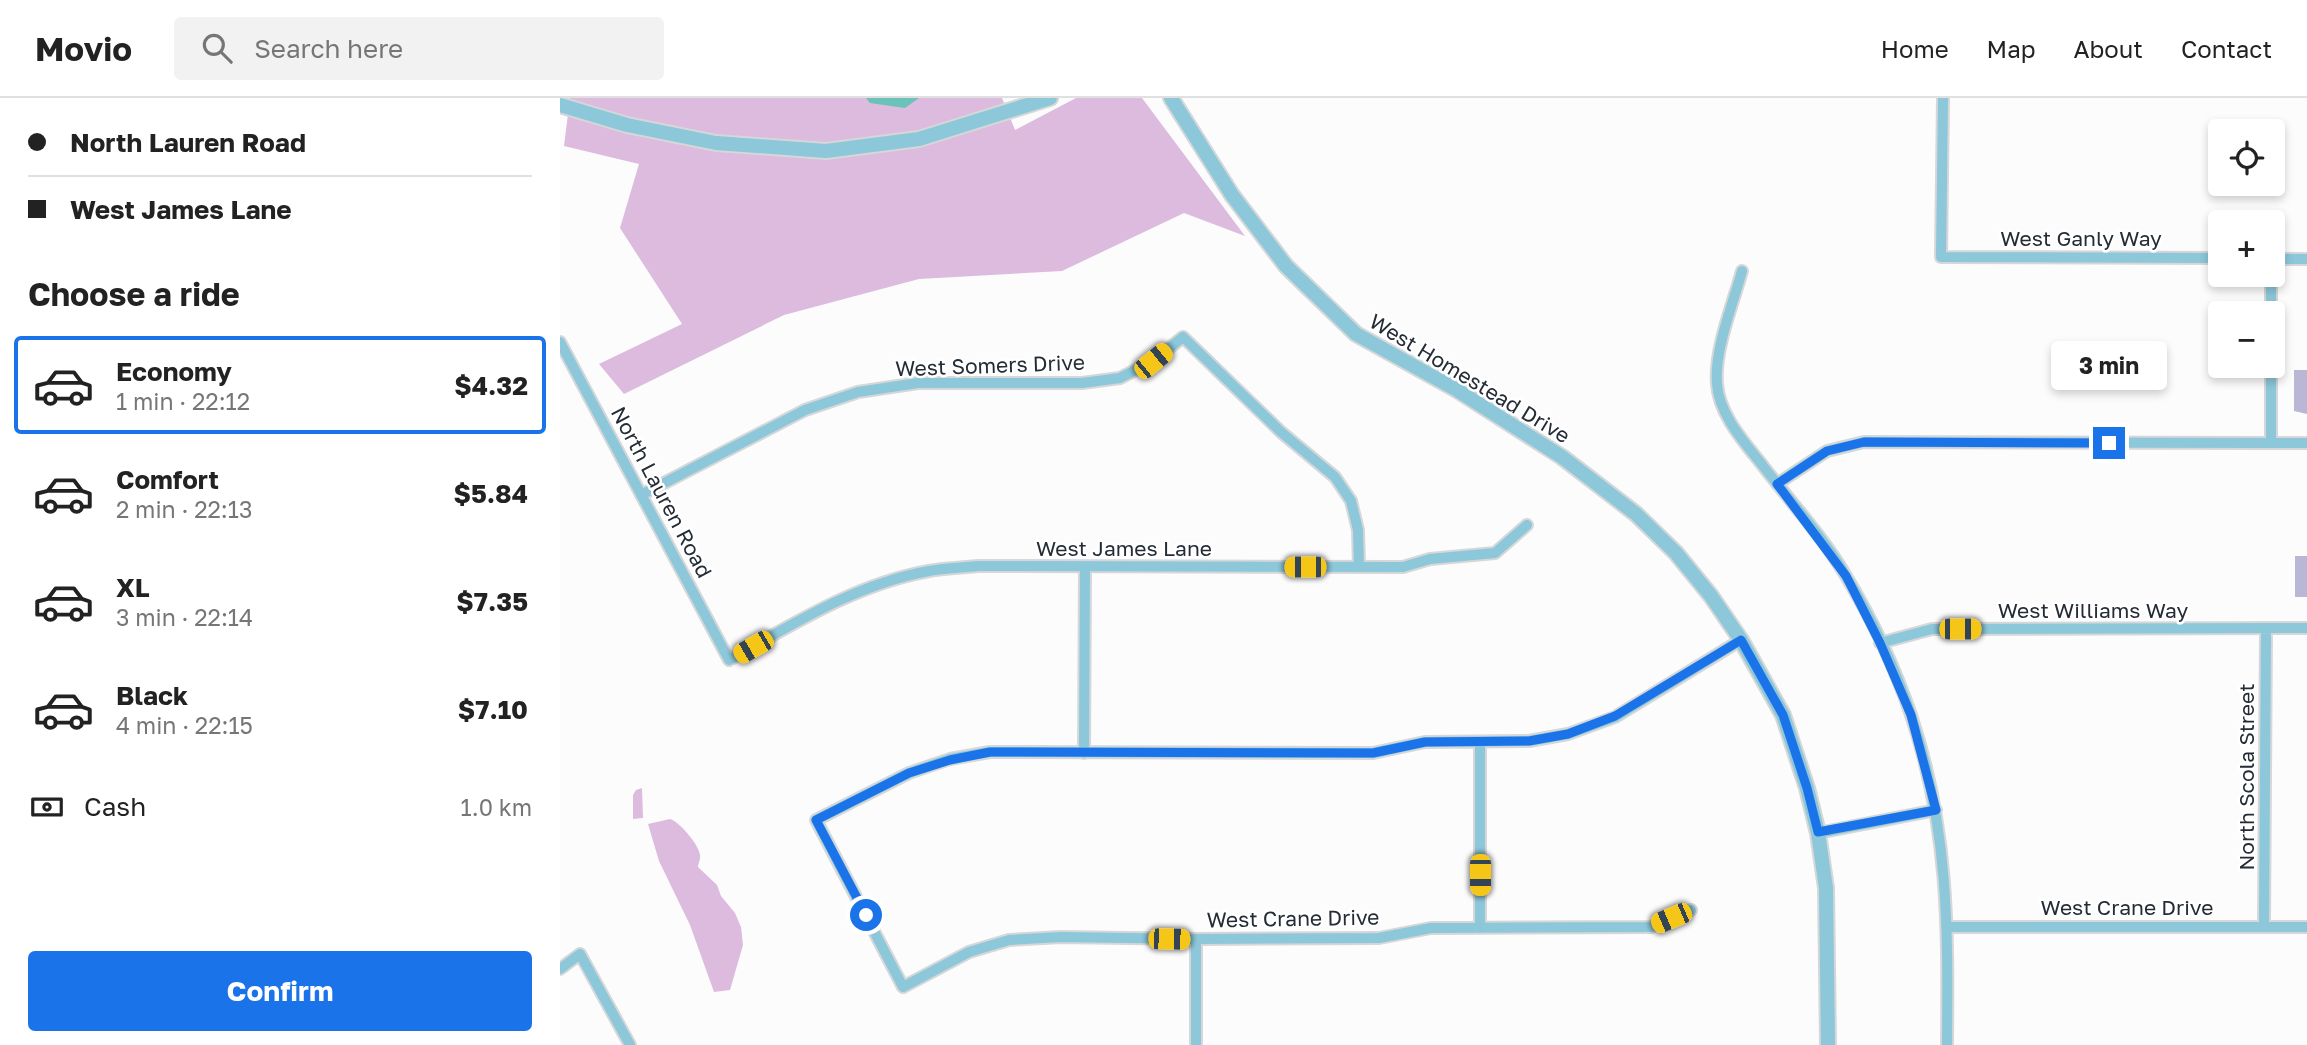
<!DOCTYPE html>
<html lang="en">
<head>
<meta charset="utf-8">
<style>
  :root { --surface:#fff; --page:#f2f2f2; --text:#222; --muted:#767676; --line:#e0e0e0; --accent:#1a73e8 }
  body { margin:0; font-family:"Golos Text",sans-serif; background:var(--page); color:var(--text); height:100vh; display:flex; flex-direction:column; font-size:26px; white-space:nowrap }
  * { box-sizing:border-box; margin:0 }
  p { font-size:23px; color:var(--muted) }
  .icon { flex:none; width:38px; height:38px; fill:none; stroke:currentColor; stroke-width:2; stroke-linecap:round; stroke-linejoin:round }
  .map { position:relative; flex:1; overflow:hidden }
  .sheet { display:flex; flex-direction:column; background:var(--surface); width:560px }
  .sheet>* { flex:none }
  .hud { display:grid; align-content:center; height:154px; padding:0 28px; background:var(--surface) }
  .buttons { position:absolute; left:1648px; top:21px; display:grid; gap:14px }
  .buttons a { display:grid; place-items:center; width:77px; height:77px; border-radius:7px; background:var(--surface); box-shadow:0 4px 10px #0003; font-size:35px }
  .end { position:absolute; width:32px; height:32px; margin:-16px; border:9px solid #1a73e8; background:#fff; box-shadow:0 0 0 4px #fff }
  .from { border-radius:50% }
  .bubble { position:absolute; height:49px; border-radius:7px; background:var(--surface); box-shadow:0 4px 10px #0003; font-size:23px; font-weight:700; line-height:49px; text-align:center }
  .car { position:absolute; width:21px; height:42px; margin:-21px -10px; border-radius:9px; box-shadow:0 0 5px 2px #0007; background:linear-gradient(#f5c518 24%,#345 0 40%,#f5c518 0 76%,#345 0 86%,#f5c518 0) }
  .hud b { display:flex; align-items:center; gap:24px; height:66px; font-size:26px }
  .hud b+b { border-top:2px solid var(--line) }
  .hud i { width:18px; height:18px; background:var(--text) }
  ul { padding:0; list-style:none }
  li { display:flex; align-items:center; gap:21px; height:98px; margin:0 14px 10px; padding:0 14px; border:4px solid transparent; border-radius:7px }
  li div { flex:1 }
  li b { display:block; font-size:26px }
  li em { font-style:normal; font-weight:700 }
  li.on { border-color:var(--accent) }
  li>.icon { width:63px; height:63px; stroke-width:1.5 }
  h2 { padding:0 28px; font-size:32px; line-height:84px }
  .pay { display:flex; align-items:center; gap:18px; height:77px; padding:0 28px; font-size:26px }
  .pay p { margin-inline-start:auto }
  .cta { display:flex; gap:14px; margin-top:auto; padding:14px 28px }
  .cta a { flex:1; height:80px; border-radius:7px; background:var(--accent); color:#fff; font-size:28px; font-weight:700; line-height:80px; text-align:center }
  header { display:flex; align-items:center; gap:42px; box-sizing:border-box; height:98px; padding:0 35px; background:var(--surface); border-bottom:2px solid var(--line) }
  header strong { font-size:33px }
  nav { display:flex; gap:38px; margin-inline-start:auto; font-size:24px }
  .search { width:490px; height:63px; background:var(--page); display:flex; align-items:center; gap:18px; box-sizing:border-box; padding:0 24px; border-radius:7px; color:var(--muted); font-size:26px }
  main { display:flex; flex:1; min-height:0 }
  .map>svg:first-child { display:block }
  .green { fill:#dcbbde }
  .water { fill:#6ac2b9 }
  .building { fill:#b9b7d5 }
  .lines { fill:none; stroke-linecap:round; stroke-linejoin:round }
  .minor-casing { stroke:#d5d7d8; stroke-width:14 }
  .tertiary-casing { stroke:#d5d7d8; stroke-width:18 }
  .minor { stroke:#8cc7da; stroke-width:10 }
  .tertiary { stroke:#8cc7da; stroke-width:14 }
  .route { stroke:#1a73e8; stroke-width:9 }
  .labels { text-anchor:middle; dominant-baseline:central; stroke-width:5; stroke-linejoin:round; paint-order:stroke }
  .street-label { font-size:21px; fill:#242c36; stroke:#fff }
</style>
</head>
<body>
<header>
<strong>Movio</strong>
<div class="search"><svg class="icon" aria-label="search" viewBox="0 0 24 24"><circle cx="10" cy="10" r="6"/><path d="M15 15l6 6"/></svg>Search here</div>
<nav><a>Home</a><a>Map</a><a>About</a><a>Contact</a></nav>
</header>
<main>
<section class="sheet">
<div class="hud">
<b><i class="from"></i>North Lauren Road</b>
<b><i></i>West James Lane</b>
</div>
<h2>Choose a ride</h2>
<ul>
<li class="on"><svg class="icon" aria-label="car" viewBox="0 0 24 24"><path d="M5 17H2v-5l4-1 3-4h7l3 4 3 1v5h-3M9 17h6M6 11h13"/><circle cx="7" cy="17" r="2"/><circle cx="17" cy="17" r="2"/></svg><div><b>Economy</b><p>1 min · 22:12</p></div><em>$4.32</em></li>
<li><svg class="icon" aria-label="car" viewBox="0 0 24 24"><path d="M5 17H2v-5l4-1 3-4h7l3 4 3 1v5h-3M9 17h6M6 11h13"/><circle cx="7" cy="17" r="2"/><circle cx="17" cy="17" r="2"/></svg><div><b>Comfort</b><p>2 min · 22:13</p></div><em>$5.84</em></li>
<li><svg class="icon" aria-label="car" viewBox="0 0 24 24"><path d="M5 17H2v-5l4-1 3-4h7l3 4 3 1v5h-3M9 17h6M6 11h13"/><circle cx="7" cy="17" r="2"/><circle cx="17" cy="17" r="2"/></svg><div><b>XL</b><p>3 min · 22:14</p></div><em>$7.35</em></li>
<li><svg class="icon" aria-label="car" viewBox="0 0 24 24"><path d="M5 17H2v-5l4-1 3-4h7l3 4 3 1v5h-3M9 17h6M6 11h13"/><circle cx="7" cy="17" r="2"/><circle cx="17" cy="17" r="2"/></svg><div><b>Black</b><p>4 min · 22:15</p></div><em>$7.10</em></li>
</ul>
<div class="pay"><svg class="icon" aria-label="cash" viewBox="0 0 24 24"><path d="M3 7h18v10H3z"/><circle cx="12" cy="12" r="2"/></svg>Cash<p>1.0 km</p></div>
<div class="cta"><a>Confirm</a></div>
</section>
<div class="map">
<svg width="1747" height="947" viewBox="0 0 1747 947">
  <rect width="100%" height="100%" fill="#fcfcfc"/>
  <path class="green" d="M10,0H442L455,32L516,0H582L685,138L624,115L502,173L359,181L224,217L64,296L39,266L122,226L60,130L79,66L4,48Z
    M82,690L83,720L73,721V697L76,692Z
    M110,721C120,724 139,747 140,757C141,761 138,765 138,769L157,787L161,798L175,815L181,829L183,847L170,892L154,894L130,827L99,763L88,726Z"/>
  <path class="water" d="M306,0H359L345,10L310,5Z"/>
  <path class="building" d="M1734,272H1747V316L1734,313Z
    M1735,458H1747V499H1735Z"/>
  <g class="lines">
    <g class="minor-casing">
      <path id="minor" d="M1383,0L1381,159L1661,160
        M1713,161H1747
        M1182,173C1173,206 1154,252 1157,286C1159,317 1185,345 1203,368C1231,404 1263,439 1286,478C1312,521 1335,570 1351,617C1389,731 1388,829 1387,947
        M1711,177V215
        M0,244L169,562C233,526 296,486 369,473C385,470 401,470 417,468L843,469L870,461L935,455L967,427
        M1711,268V345
        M1217,386L1267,353L1304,344L1747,345
        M81,397L245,312L298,294L358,285H522L560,280L593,263L623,239L721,334L775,379L791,403L798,432L799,469
        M1320,545L1372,531L1747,530
        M920,645V830
        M524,655L525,469
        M1258,735L1376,712
        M1131,812L1091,829L871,830L819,840L636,841L501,839L449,842L409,854L343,889L256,722L349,675L390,661L430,654L813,655L865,644L969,643L1008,636L1055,619L1181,542
        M1704,828L1706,531
        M1388,829H1747
        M0,871L20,856L70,947
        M636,947V841"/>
    </g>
    <g class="tertiary-casing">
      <path id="tertiary" d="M611,0L672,97L726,168L796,236L897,292L1002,359L1076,416L1116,455L1151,498L1181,542L1223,617L1247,690L1258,735L1266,790L1268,947
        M0,7L67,27L156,45L266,53L359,41L490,0"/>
    </g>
    <use href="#minor" class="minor"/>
    <use href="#tertiary" class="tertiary"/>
  </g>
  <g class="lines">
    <path class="route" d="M306,817L256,722L349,675L390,662L430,654L813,655L865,644L969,643L1008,636L1055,618L1181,542L1223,617L1247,690L1258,734L1376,712L1351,617L1320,545L1286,478L1217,386L1267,353L1304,344L1549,345"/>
  </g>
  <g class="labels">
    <g class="street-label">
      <text x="1521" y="140">West Ganly Way</text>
      <text transform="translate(430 267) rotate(-2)">West Somers Drive</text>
      <text transform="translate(910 280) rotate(31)">West Homestead Drive</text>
      <text transform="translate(102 394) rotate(62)">North Lauren Road</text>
      <text x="564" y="450">West James Lane</text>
      <text x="1533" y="512">West Williams Way</text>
      <text transform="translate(1686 679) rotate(-90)">North Scola Street</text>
      <text x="1567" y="809">West Crane Drive</text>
      <text transform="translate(733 820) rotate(-1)">West Crane Drive</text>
    </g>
  </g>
</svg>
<div class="buttons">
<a><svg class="icon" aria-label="locate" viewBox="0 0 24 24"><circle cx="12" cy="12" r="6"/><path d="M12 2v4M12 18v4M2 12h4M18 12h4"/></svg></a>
<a>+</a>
<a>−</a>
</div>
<i class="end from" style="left:306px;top:817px"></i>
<i class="end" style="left:1549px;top:345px"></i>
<div class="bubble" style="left:1491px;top:243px;width:116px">3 min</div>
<i class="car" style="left:593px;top:263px;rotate:51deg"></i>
<i class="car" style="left:745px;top:469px;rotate:270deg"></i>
<i class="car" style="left:1400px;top:531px;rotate:90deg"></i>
<i class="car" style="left:193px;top:549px;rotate:240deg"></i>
<i class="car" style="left:920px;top:777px;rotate:180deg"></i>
<i class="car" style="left:1111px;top:820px;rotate:247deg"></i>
<i class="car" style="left:609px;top:841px;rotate:91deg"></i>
</div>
</main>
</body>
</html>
